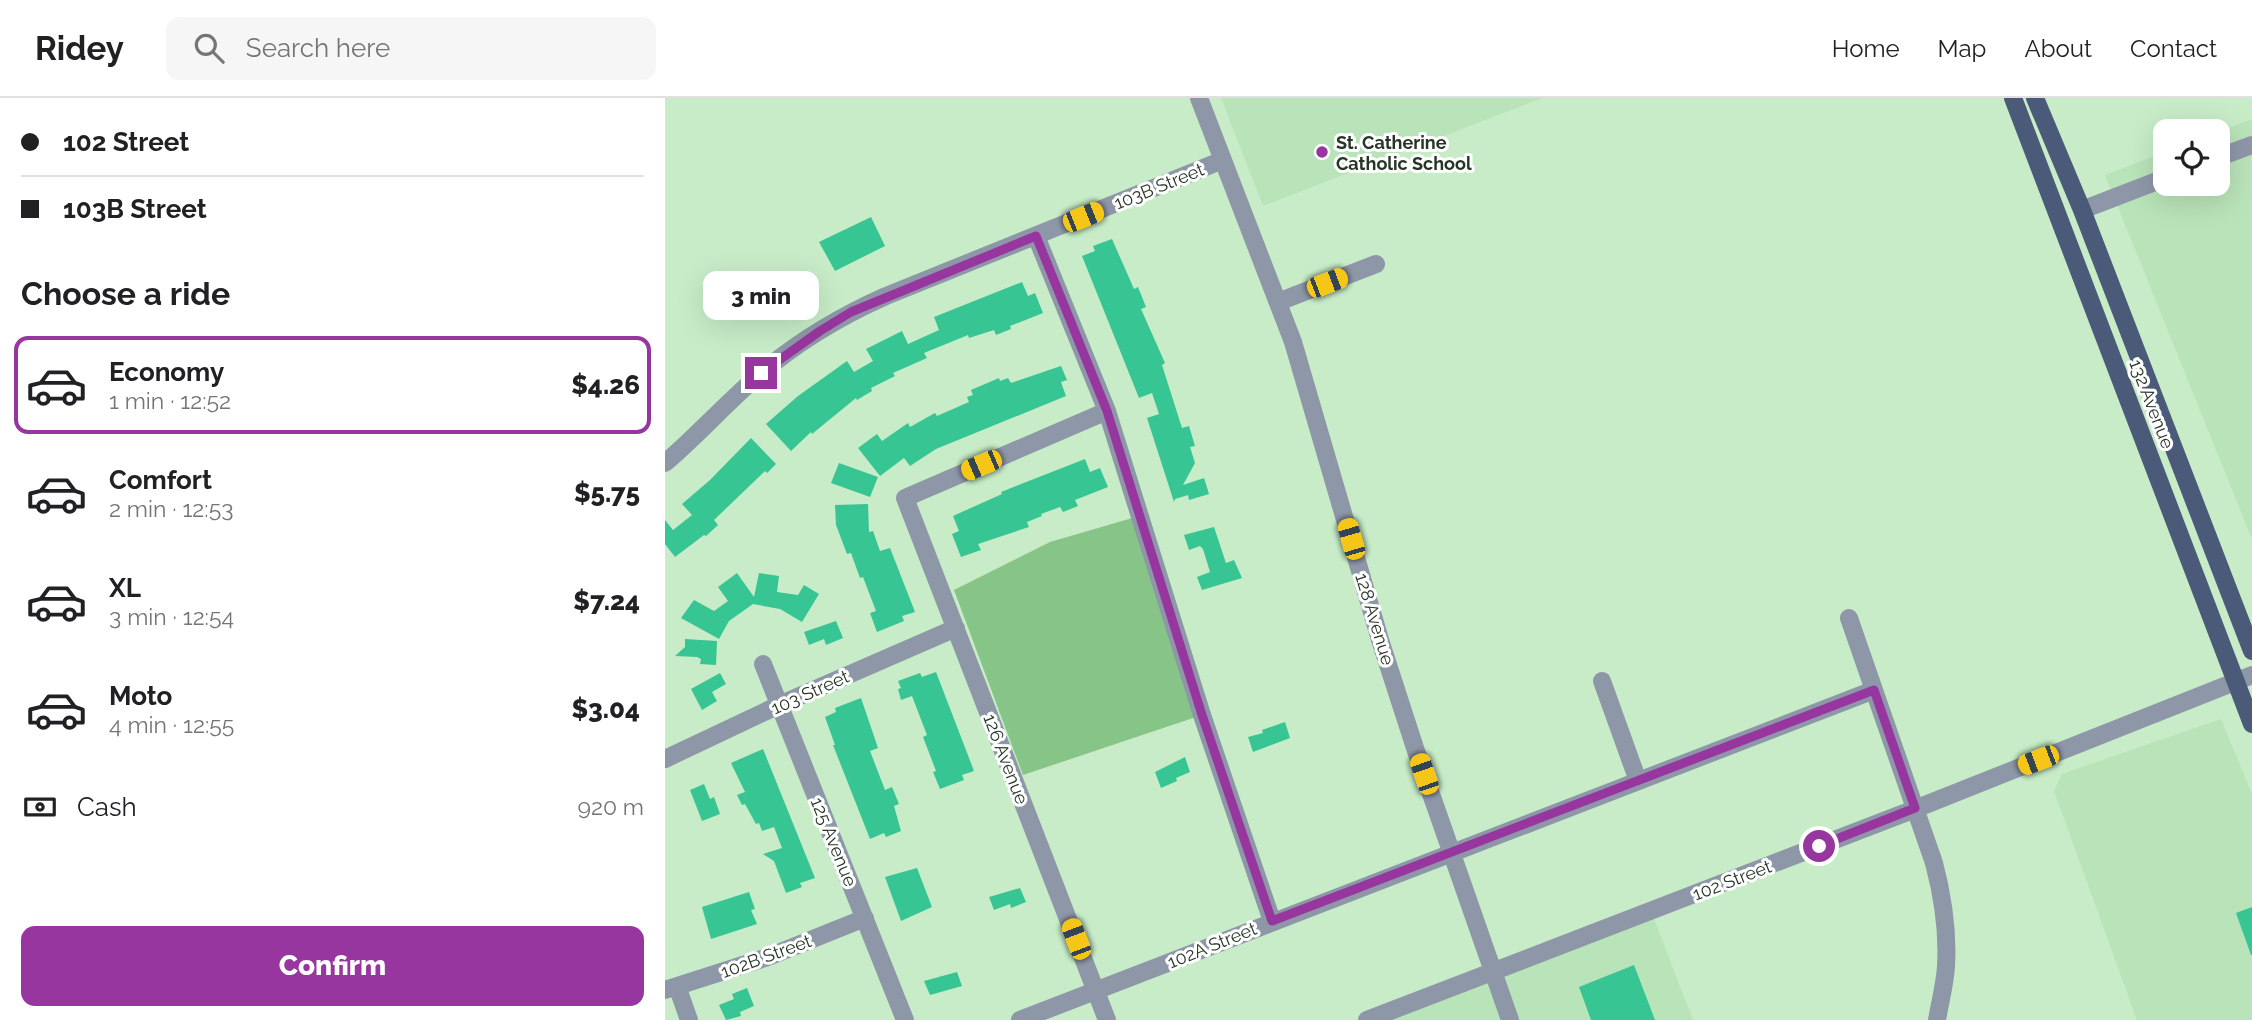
<!DOCTYPE html>
<html lang="en">
<head>
<meta charset="utf-8">
<style>
  :root { --surface:#fff; --page:#f6f6f6; --text:#202124; --muted:#757577; --line:#e0e0e0; --accent:#97369e }
  body { margin:0; font-family:Raleway,sans-serif; background:var(--page); color:var(--text); height:100vh; display:flex; flex-direction:column; font-size:26px; white-space:nowrap }
  * { box-sizing:border-box; margin:0 }
  p { font-size:23px; color:var(--muted) }
  .icon { flex:none; width:38px; height:38px; fill:none; stroke:currentColor; stroke-width:2; stroke-linecap:round; stroke-linejoin:round }
  .map { position:relative; flex:1; overflow:hidden }
  .side { display:flex; flex-direction:column; background:var(--surface); width:665px }
  .side>* { flex:none }
  .guide { display:grid; align-content:center; height:154px; padding:0 21px; background:var(--surface) }
  .fabs { position:absolute; left:1488px; top:21px; display:grid; gap:14px }
  .fabs a { display:grid; place-items:center; width:77px; height:77px; border-radius:14px; background:var(--surface); box-shadow:0 7px 28px #0002; font-size:35px }
  .end { position:absolute; width:32px; height:32px; margin:-16px; border:9px solid #97369e; background:#fff; box-shadow:0 0 0 4px #fff }
  .from { border-radius:50% }
  .bubble { position:absolute; height:49px; border-radius:14px; background:var(--surface); box-shadow:0 7px 28px #0002; font-size:23px; font-weight:800; line-height:49px; text-align:center }
  .car { position:absolute; width:21px; height:42px; margin:-21px -10px; border-radius:9px; box-shadow:0 0 5px 2px #0007; background:linear-gradient(#f5c518 24%,#345 0 40%,#f5c518 0 76%,#345 0 86%,#f5c518 0) }
  .guide b { display:flex; align-items:center; gap:24px; height:66px; font-size:26px }
  .guide b+b { border-top:2px solid var(--line) }
  .guide i { width:18px; height:18px; background:var(--text) }
  ul { padding:0; list-style:none }
  li { display:flex; align-items:center; gap:21px; height:98px; margin:0 14px 10px; padding:0 7px; border:4px solid transparent; border-radius:14px }
  li div { flex:1 }
  li b { display:block; font-size:26px }
  li em { font-style:normal; font-weight:800 }
  li.active { border-color:var(--accent) }
  li>.icon { width:63px; height:63px; stroke-width:1.5 }
  h2 { padding:0 21px; font-size:32px; line-height:84px }
  .pay { display:flex; align-items:center; gap:18px; height:77px; padding:0 21px; font-size:26px }
  .pay p { margin-inline-start:auto }
  .primary-button { display:flex; gap:14px; margin-top:auto; padding:14px 21px }
  .primary-button a { flex:1; height:80px; border-radius:14px; background:var(--accent); color:#fff; font-size:28px; font-weight:800; line-height:80px; text-align:center }
  header { display:flex; align-items:center; gap:42px; box-sizing:border-box; height:98px; padding:0 35px; background:var(--surface); border-bottom:2px solid var(--line) }
  header strong { font-size:33px }
  nav { display:flex; gap:38px; margin-inline-start:auto; font-size:24px }
  .search { width:490px; height:63px; background:var(--page); display:flex; align-items:center; gap:18px; box-sizing:border-box; padding:0 24px; border-radius:14px; color:var(--muted); font-size:26px }
  main { display:flex; flex:1; min-height:0 }
  .map>svg:first-child { display:block }
  .built { fill:#b9e3b8 }
  .green { fill:#86c587 }
  .building { fill:#38c594 }
  .lines { fill:none; stroke-linecap:round; stroke-linejoin:round }
  .minor { stroke:#8e97a8; stroke-width:18 }
  .major { stroke:#4b5a79; stroke-width:18 }
  .route { stroke:#97369e; stroke-width:9 }
  .poi-dot { fill:#97369e; stroke:#fff; stroke-width:2.5 }
  .labels { text-anchor:middle; dominant-baseline:central; stroke-width:6; stroke-linejoin:round; paint-order:stroke }
  .poi-label { font-size:18px; font-weight:bold; fill:#273527; stroke:#fff; text-anchor:start }
  .street-label { font-size:18px; fill:#273527; stroke:#fff }
</style>
</head>
<body>
<header>
<strong>Ridey</strong>
<div class="search"><svg class="icon" aria-label="search" viewBox="0 0 24 24"><circle cx="10" cy="10" r="6"/><path d="M15 15l6 6"/></svg>Search here</div>
<nav><a>Home</a><a>Map</a><a>About</a><a>Contact</a></nav>
</header>
<main>
<section class="side">
<div class="guide">
<b><i class="from"></i>102 Street</b>
<b><i></i>103B Street</b>
</div>
<h2>Choose a ride</h2>
<ul>
<li class="active"><svg class="icon" aria-label="car" viewBox="0 0 24 24"><path d="M5 17H2v-5l4-1 3-4h7l3 4 3 1v5h-3M9 17h6M6 11h13"/><circle cx="7" cy="17" r="2"/><circle cx="17" cy="17" r="2"/></svg><div><b>Economy</b><p>1 min · 12:52</p></div><em>$4.26</em></li>
<li><svg class="icon" aria-label="car" viewBox="0 0 24 24"><path d="M5 17H2v-5l4-1 3-4h7l3 4 3 1v5h-3M9 17h6M6 11h13"/><circle cx="7" cy="17" r="2"/><circle cx="17" cy="17" r="2"/></svg><div><b>Comfort</b><p>2 min · 12:53</p></div><em>$5.75</em></li>
<li><svg class="icon" aria-label="car" viewBox="0 0 24 24"><path d="M5 17H2v-5l4-1 3-4h7l3 4 3 1v5h-3M9 17h6M6 11h13"/><circle cx="7" cy="17" r="2"/><circle cx="17" cy="17" r="2"/></svg><div><b>XL</b><p>3 min · 12:54</p></div><em>$7.24</em></li>
<li><svg class="icon" aria-label="car" viewBox="0 0 24 24"><path d="M5 17H2v-5l4-1 3-4h7l3 4 3 1v5h-3M9 17h6M6 11h13"/><circle cx="7" cy="17" r="2"/><circle cx="17" cy="17" r="2"/></svg><div><b>Moto</b><p>4 min · 12:55</p></div><em>$3.04</em></li>
</ul>
<div class="pay"><svg class="icon" aria-label="cash" viewBox="0 0 24 24"><path d="M3 7h18v10H3z"/><circle cx="12" cy="12" r="2"/></svg>Cash<p>920 m</p></div>
<div class="primary-button"><a>Confirm</a></div>
</section>
<div class="map">
<svg width="1587" height="922" viewBox="0 0 1587 922">
  <rect width="100%" height="100%" fill="#c7ecc7"/>
  <path class="built" d="M556,0H877L598,108Z
    M1587,21V441L1440,77L1500,54V86H1552V35Z
    M1556,621L1587,696V922H1472L1389,693L1397,676Z
    M986,813L1028,922H702Z"/>
  <path class="green" d="M474,418L537,617L358,677L289,492L385,444Z"/>
  <path class="building" d="M206,119L220,148L170,173L154,144Z
    M447,141L469,191L473,189L481,209L476,211L500,265L497,267L517,330L524,328L530,348L525,349L530,365L518,387L539,380L544,396L524,402L523,397L510,401L509,404L482,320L494,316L487,295L474,300L417,158L430,153L428,148Z
    M357,184L363,198L370,195L378,215L345,228L346,231L331,237L329,232L304,240L303,237L259,255L262,260L228,275L230,278L206,290L207,293L192,302L191,300L147,336L146,334L126,353L101,326L133,298L182,263L189,274L208,263L201,251L237,233L243,246L274,232L269,219Z
    M396,268L402,282L396,284L401,298L271,351L245,368L239,360L215,378L193,350L212,336L217,343L243,325L245,329L270,315L272,318L304,304L302,299L308,297L306,292L334,280L335,283L343,280L346,285Z
    M86,340L111,366L102,375L100,373L49,422L53,427L41,438L39,437L10,459L0,446V422L8,432L27,417L17,406L45,382Z
    M420,361L425,374L435,370L443,389L410,402L413,408L398,414L395,409L376,416L377,418L362,424L364,429L313,446L316,452L296,459L287,436L294,433L288,418L337,396L336,394Z
    M174,365L213,379L205,399L166,385Z
    M203,406L204,434L208,433L215,453L225,450L250,514L237,518L239,523L212,534L205,515L211,513L198,479L195,480L186,455L182,456L171,427L170,407Z
    M549,429L561,465L569,462L577,480L537,492L532,479L545,474L538,451L535,448L524,452L519,437Z
    M72,475L89,499L94,475L114,478L112,494L133,497L139,487L154,496L137,524L115,511L88,506L64,523L54,541L16,520L29,502L49,513L63,503L53,489Z
    M171,523L178,540L161,547L159,541L144,547L139,534Z
    M20,541L52,543L51,567L35,566L36,561L32,559L10,558L20,549Z
    M271,574L309,673L297,677L299,682L275,691L268,674L271,673L258,639L262,637L247,598L236,602L233,591L236,590L233,583L255,575L257,579Z
    M55,575L61,586L47,594L52,603L37,612L26,591Z
    M196,600L213,650L205,653L220,692L227,689L234,706L229,708L236,733L221,739L219,735L205,741L168,647H170L160,619L171,614L170,610Z
    M620,624L625,640L588,654L583,639L598,635L597,632Z
    M98,651L150,780L135,785L137,789L121,795L109,763L98,756L117,750L109,729L97,733L94,725L91,726L80,706L77,707L72,697L80,694L66,665Z
    M520,659L525,674L511,680L512,683L496,690L490,674Z
    M39,686L45,701L49,699L55,716L37,723L25,692Z
    M252,770L267,809L236,823L220,779Z
    M355,790L361,804L346,810L345,806L329,812L324,799Z
    M84,794L90,811L86,812L92,826L46,841L37,809Z
    M1587,809V857H1586L1571,815Z
    M969,867L990,922H926L914,889Z
    M292,874L297,888L265,897L259,883Z
    M82,890L89,908L75,914L76,918L61,922L54,907L69,901L67,896Z"/>
  <g class="lines">
    <path class="minor" d="M534,0L628,244L716,545L750,650L845,922
      M1552,60L1587,47
      M1417,112L1500,80
      M371,138L442,313L537,617L607,823
      M613,204L711,166
      M442,313L240,400L442,922
      M0,365C33,337 61,305 94,277C132,244 176,218 221,198L558,62
      M1184,520L1269,765C1278,799 1283,833 1281,868C1280,886 1275,904 1272,922
      M98,566L240,922
      M937,583L973,683
      M0,661L114,607L291,530
      M12,888L24,922
      M0,892L103,859L200,820
      M355,922L1209,592
      M702,922L1250,711L1587,577"/>
    <path class="major" d="M1348,0L1587,626
      M1370,0L1417,112L1587,553"/>
  </g>
  <g class="lines">
    <path class="route" d="M96,275L155,233L186,214L371,138L442,313L537,617L607,823L1209,592L1250,710L1154,748"/>
  </g>
  <circle class="poi-dot" cx="657" cy="54" r="7"/>
  <g class="labels">
    <g class="poi-label">
      <text x="671" y="44">St. Catherine<tspan x="671" dy="21">Catholic School</tspan></text>
    </g>
    <g class="street-label">
      <text transform="translate(494 88) rotate(-22)">103B Street</text>
      <text transform="translate(1487 306) rotate(69)">132 Avenue</text>
      <text transform="translate(710 521) rotate(73)">128 Avenue</text>
      <text transform="translate(145 594) rotate(-24)">103 Street</text>
      <text transform="translate(341 661) rotate(69)">126 Avenue</text>
      <text transform="translate(169 744) rotate(68)">125 Avenue</text>
      <text transform="translate(1067 782) rotate(-21)">102 Street</text>
      <text transform="translate(547 847) rotate(-22)">102A Street</text>
      <text transform="translate(101 858) rotate(-20)">102B Street</text>
    </g>
  </g>
</svg>
<div class="fabs">
<a><svg class="icon" aria-label="locate" viewBox="0 0 24 24"><circle cx="12" cy="12" r="6"/><path d="M12 2v4M12 18v4M2 12h4M18 12h4"/></svg></a>
</div>
<i class="end from" style="left:1154px;top:748px"></i>
<i class="end" style="left:96px;top:275px"></i>
<div class="bubble" style="left:38px;top:173px;width:116px">3 min</div>
<i class="car" style="left:418px;top:119px;rotate:68deg"></i>
<i class="car" style="left:662px;top:185px;rotate:69deg"></i>
<i class="car" style="left:316px;top:367px;rotate:247deg"></i>
<i class="car" style="left:686px;top:441px;rotate:344deg"></i>
<i class="car" style="left:1373px;top:662px;rotate:249deg"></i>
<i class="car" style="left:759px;top:676px;rotate:341deg"></i>
<i class="car" style="left:411px;top:841px;rotate:339deg"></i>
</div>
</main>
</body>
</html>
